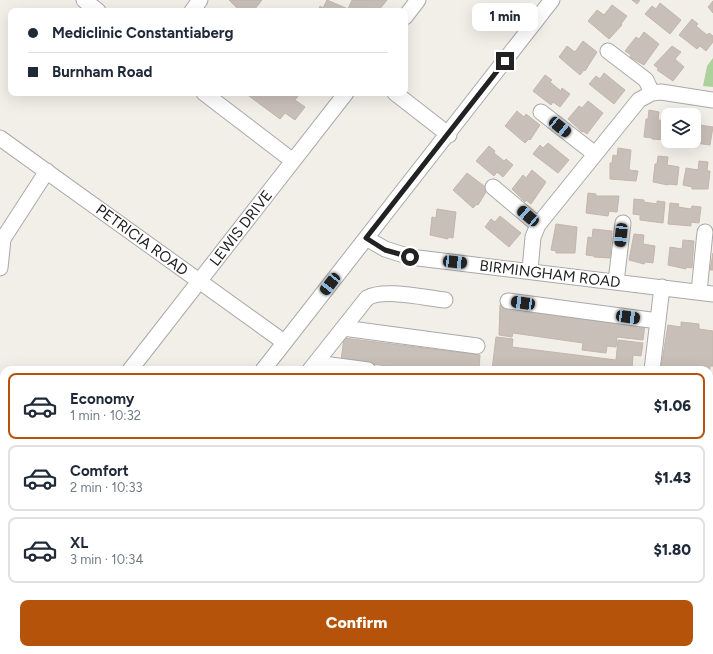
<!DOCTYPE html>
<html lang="en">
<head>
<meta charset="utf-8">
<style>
  :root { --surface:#fff; --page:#f2f2f3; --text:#1f2937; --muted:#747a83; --line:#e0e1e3; --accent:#b45309 }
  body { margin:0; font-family:Figtree,sans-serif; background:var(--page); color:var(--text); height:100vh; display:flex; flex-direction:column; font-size:15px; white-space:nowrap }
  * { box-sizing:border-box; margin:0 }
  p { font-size:13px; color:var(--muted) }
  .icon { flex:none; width:22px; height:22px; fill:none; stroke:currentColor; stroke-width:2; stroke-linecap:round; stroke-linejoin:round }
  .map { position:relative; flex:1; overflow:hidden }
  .details { position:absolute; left:0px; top:366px; width:713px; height:288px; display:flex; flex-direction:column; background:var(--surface); border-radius:12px 12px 0 0; box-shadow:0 4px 16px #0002 }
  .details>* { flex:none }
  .banner { position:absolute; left:8px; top:8px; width:400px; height:88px; border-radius:8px; box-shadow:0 4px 16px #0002; display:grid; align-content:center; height:88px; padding:0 20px; background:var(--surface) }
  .tools { position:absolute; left:661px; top:108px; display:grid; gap:8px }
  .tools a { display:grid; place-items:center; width:40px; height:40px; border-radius:8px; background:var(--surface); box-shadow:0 4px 16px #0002; font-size:20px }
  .end { position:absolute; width:18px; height:18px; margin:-9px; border:5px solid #222; background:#fff; box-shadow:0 0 0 2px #fff }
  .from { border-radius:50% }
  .bubble { position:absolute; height:28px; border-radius:8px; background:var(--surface); box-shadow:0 4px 16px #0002; font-size:13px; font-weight:800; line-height:28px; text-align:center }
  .car { position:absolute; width:12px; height:24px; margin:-12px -6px; border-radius:5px; box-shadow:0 0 3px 1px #0007; background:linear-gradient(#222 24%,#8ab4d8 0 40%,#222 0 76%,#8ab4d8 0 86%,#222 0) }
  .banner b { display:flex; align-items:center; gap:14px; height:38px; font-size:15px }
  .banner b+b { border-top:1px solid var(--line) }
  .banner i { width:10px; height:10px; background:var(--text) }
  ul { padding:7px 0 0; list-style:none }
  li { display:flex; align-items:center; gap:12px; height:66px; margin:0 8px 6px; padding:0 12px; border:2px solid var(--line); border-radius:8px }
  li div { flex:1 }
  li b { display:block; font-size:15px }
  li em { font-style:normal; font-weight:800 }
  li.current { border-color:var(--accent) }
  li>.icon { width:36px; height:36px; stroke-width:1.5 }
  .button { display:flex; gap:8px; margin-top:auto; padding:8px 20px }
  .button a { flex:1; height:46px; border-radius:8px; background:var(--accent); color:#fff; font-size:16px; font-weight:800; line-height:46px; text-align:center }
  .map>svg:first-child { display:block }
  .forest { fill:#add19e }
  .building { fill:#c7bfb8; stroke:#c4b6ab }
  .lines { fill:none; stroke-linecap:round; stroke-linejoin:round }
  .minor-casing { stroke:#a9a9a9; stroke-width:17 }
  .minor { stroke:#fff; stroke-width:15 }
  .route { stroke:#222; stroke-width:5 }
  .labels { text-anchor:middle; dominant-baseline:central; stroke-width:3.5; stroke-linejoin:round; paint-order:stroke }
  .street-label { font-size:15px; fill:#222; stroke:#fff }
</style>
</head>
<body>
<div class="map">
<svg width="713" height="654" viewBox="0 0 713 654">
  <rect width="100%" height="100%" fill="#f2efe9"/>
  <path class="forest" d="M713,58V87L703,86L707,66Z"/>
  <path class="building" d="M229,0H262L255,9L258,11H232L234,9L236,11L238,9Z
    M327,0L348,9L352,0H387L379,10L372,7L370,11H318L320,6L323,8Z
    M632,0H640L637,4Z
    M713,1V13L708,7Z
    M660,3L681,20L670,34L645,14L652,6L656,9Z
    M612,5L627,16L621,24L622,25L609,39L588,21L597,10L604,15Z
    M692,19L698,24L696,26L707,35L709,33L713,36V42L706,51L700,46L697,49L679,35Z
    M644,32L659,44L644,65L630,57L631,55L625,51L636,37L639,39Z
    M583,41L597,52L585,71L584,70L580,75L559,57L567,46L575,52Z
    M672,46L681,52L675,59L684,67L673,81L657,70L659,69L654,65Z
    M604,73L625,90L614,104L589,84L596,76L600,79Z
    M545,75L552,80L550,82L561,91L562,88L570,94L560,107L553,102L551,105L533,91Z
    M245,93H296L299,95L295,100L305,107L295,120L285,113L280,119Z
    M588,101L603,113L587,134L583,131L582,132L568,119L579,106L582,108Z
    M649,110L659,112L658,120L668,121L667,140L652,139V138L644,137L646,119H648Z
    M517,111L524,117L526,114L540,125L530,140L529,139L525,143L505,126Z
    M694,124L713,127L710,145L680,141H694Z
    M548,143L569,160L558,173L533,154L540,145L543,148Z
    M489,146L495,151L494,153L504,161L506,159L513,165L503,177L497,172L494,176L476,161Z
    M618,148L631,150L629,170L638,171L636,181L610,179V163H612L613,155L617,156Z
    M658,156L668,157L667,165L679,167L677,185L668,184V185L653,182L655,164H657Z
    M699,161L708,162L707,171H710L708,189H692V187L683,185L686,168L698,170Z
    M532,170L546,182L531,204L526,200L525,202L512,189L523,175L526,178Z
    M467,173L488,189L478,205L477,204L473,208L453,190Z
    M588,193L596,194V196H619L617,212L609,211L608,216L586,213Z
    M634,199L644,200V202L657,204V201L665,202L663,223L640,220V215L633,214Z
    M670,203L679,204L678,207L691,209L692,206L701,207L699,223L691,222V226L668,224Z
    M437,209L456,212L453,238L448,237V239L430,235L432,217L436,218Z
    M500,216L521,233L509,247L485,227L491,219L495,222Z
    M556,224L577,227L575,253H556V251L551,250Z
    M593,229L612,231L610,258L594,257V256L586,255L588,237L592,238Z
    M634,234L644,235L643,244L655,246L653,263L645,262L644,264L629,260Z
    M683,240L694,241L692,268L686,267V269L668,265L670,247L682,249Z
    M713,253V270H710Z
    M500,305L645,324L643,340L617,337L616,347L607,346L606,353L582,350L583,343L513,333L512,337L499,335Z
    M681,322L699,324V329L713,331V366H710L709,376V370H682L661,367L668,325L681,327Z
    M496,337L513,339L512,347L616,360L618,340L643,343L641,356L633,355L632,370H492Z
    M344,338L480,355L479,370H419L341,360Z
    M709,414L713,415V435H711V439L713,440V452L709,451Z
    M709,494H713V515L709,514Z
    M709,557H713V604L709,603Z
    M291,650H690V654H290Z"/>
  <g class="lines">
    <g class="minor-casing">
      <path id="minor" d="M84,0L98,11
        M192,11L200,0
        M405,17L418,0
        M608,51L646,80L652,93
        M204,93L293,161
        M395,93L449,135
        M541,112L595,154
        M0,138L284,342
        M493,187L538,225
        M366,238L385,249L410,257L713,294
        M0,268L3,239L47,171
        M530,270L533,237L538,225L639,100L652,93L661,92L713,100
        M616,282L623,223
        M699,292L705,232
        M508,301L658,321
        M343,328L477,346
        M316,363L368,370
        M130,370L346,93
        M263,370L552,0
        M310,370L367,298C384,288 425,298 445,300
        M652,370L662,287
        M709,400L713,401
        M0,475L4,476
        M709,522H713
        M709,622L713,623
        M43,654L47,650
        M134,654L135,650
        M264,654L265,650"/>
    </g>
    <use href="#minor" class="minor"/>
  </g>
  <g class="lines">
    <path class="route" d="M410,257L385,250L366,238L505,61"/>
  </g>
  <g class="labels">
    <g class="street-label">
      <text transform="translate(241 228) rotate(-52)">LEWIS DRIVE</text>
      <text transform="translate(142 240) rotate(36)">PETRICIA ROAD</text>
      <text transform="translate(550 274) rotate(7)">BIRMINGHAM ROAD</text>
    </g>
  </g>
</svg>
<div class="tools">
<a><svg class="icon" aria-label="layers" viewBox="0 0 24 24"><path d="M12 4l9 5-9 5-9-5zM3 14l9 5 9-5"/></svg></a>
</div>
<i class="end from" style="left:410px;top:257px"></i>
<i class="end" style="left:505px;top:61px"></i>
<div class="bubble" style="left:472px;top:3px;width:66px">1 min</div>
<i class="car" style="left:560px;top:127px;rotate:129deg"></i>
<i class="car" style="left:528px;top:216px;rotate:311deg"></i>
<i class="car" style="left:621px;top:235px;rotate:186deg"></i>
<i class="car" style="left:455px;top:262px;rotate:96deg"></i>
<i class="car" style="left:330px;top:284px;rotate:218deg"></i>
<i class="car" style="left:523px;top:303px;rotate:278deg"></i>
<i class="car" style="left:628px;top:317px;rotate:98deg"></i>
<div class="banner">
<b><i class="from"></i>Mediclinic Constantiaberg</b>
<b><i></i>Burnham Road</b>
</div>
<section class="details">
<ul>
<li class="current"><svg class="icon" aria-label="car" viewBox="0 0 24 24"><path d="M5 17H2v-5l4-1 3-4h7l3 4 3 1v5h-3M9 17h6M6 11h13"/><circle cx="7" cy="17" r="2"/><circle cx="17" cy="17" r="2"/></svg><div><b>Economy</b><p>1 min · 10:32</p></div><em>$1.06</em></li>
<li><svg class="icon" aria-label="car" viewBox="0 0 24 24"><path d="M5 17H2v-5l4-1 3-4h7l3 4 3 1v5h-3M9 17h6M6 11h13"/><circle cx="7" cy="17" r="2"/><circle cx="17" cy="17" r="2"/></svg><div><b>Comfort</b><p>2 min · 10:33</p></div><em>$1.43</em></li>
<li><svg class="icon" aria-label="car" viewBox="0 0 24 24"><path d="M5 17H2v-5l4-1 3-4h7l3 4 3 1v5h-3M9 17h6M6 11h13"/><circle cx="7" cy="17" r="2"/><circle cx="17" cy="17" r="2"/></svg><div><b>XL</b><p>3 min · 10:34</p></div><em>$1.80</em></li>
</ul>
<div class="button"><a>Confirm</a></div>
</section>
</div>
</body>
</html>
